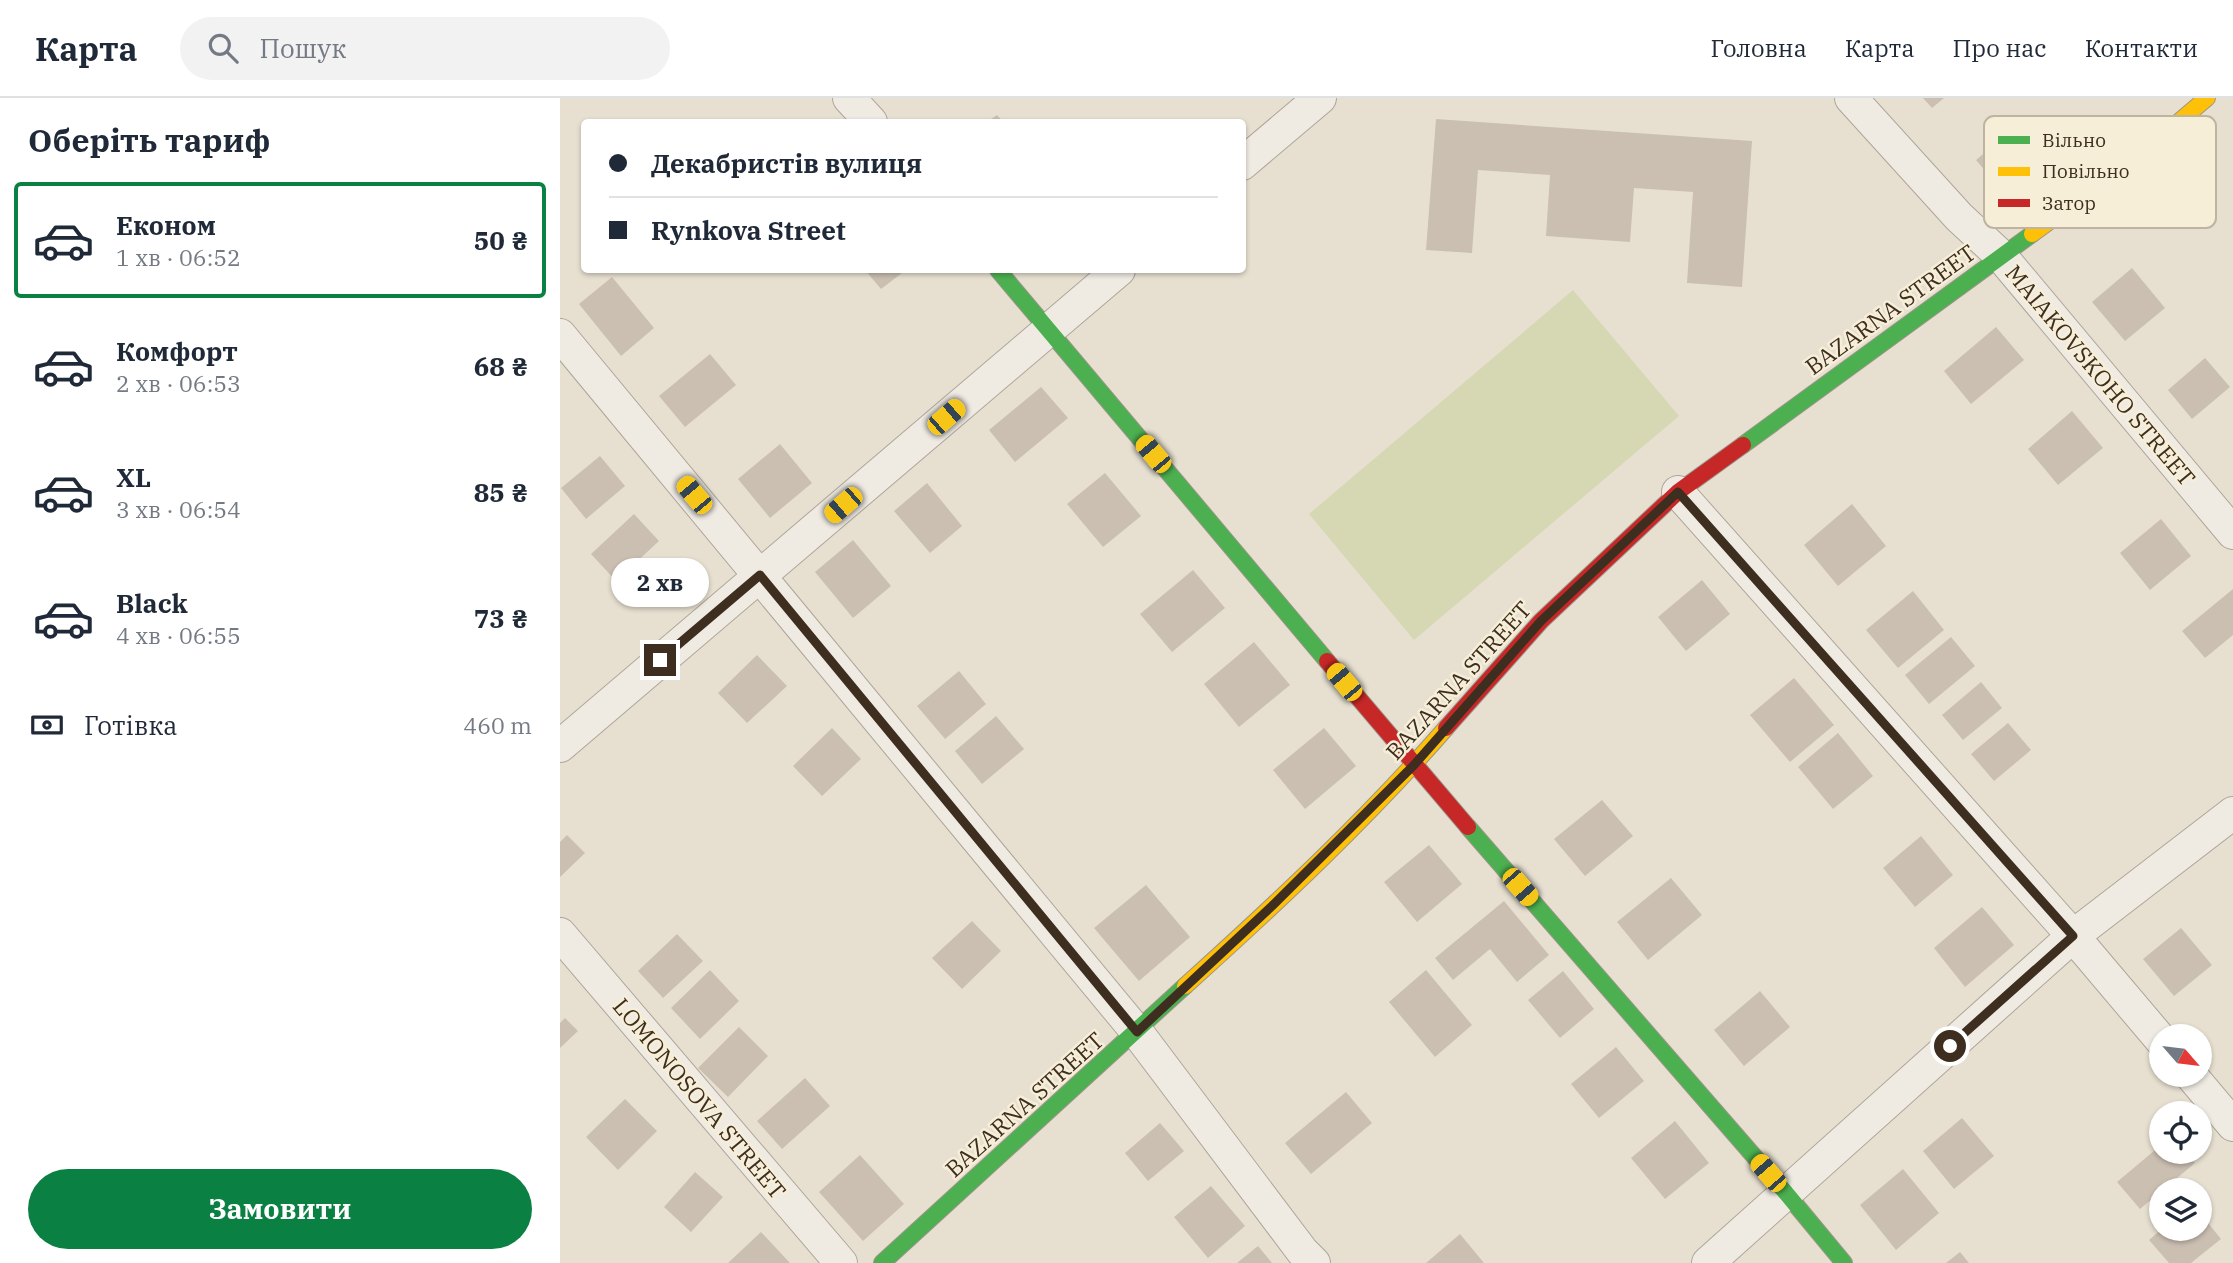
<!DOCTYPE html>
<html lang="uk">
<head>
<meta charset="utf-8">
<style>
  :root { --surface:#fff; --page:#f2f2f3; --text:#1f2937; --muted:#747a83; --line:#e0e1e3; --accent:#0b8043 }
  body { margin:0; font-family:"IBM Plex Serif",serif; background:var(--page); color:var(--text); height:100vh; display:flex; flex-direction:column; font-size:26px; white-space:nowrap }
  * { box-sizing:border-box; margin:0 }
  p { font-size:23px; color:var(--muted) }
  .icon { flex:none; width:38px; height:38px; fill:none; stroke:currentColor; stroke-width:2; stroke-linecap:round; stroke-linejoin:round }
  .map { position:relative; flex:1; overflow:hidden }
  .drawer { display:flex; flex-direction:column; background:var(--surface); width:560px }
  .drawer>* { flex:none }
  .banner { position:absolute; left:21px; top:21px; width:665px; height:154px; border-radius:7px; box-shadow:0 2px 5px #0004; display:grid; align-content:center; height:154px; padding:0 28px; background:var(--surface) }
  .needle { width:46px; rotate:118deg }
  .buttons { position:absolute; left:1589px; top:926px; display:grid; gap:14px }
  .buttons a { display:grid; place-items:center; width:63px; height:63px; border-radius:50%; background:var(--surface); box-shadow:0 2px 5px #0004; font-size:35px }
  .end { position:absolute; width:32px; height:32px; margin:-16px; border:9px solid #3d2e20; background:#fff; box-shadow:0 0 0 4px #fff }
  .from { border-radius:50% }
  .bubble { position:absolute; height:49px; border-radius:24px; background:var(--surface); box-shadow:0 2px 5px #0004; font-size:23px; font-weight:800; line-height:49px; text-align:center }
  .car { position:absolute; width:21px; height:42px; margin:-21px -10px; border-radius:9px; box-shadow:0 0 5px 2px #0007; background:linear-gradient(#f5c518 24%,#345 0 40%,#f5c518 0 76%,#345 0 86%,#f5c518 0) }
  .banner b { display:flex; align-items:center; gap:24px; height:66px; font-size:26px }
  .banner b+b { border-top:2px solid var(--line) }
  .banner i { width:18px; height:18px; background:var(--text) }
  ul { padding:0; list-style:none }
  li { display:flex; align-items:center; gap:21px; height:116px; margin:0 14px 10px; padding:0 14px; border:4px solid transparent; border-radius:7px }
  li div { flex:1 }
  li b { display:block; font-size:26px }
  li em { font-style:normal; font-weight:800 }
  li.on { border-color:var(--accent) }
  li>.icon { width:63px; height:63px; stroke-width:1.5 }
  h2 { padding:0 28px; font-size:32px; line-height:84px }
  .pay { display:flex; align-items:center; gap:18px; height:77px; padding:0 28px; font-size:26px }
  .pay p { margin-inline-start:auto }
  .button { display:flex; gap:14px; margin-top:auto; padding:14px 28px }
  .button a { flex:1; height:80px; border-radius:42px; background:var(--accent); color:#fff; font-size:28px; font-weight:800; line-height:80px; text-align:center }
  header { display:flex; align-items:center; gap:42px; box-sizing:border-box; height:98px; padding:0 35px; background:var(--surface); border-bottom:2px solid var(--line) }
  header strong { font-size:33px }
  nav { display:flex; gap:38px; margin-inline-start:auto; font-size:24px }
  .search { width:490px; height:63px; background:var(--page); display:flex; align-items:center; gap:18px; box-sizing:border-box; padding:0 24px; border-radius:38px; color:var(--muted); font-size:26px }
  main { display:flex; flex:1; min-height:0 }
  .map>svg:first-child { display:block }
  .green { fill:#d6d7b3 }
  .building { fill:#cbbfb2 }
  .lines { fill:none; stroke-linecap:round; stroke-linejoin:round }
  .street-casing { stroke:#ada599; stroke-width:34 }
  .fast-casing { stroke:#9c958a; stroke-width:18 }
  .slow-casing { stroke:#9c958a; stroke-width:18 }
  .jam-casing { stroke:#9c958a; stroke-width:18 }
  .street { stroke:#efebe3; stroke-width:32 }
  .fast { stroke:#4caf50; stroke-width:16 }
  .slow { stroke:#ffc107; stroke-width:16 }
  .jam { stroke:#c62828; stroke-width:16 }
  .route { stroke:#3d2e20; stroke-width:9 }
  .labels { text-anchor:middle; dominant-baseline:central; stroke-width:5; stroke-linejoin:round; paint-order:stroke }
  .street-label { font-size:23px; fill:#3d2e20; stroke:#f7eed8 }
  .key { fill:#f7eed8; stroke:#bfb4a1; stroke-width:2 }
  .key-label { font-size:19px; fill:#3d2e20 }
</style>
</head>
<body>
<header>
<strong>Карта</strong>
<div class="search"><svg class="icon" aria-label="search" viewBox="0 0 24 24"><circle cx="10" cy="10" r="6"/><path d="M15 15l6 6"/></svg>Пошук</div>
<nav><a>Головна</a><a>Карта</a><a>Про нас</a><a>Контакти</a></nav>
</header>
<main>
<section class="drawer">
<h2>Оберіть тариф</h2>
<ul>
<li class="on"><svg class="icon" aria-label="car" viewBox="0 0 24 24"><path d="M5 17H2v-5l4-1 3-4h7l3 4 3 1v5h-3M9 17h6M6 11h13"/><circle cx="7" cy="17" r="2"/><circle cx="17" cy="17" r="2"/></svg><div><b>Економ</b><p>1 хв · 06:52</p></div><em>50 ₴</em></li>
<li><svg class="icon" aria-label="car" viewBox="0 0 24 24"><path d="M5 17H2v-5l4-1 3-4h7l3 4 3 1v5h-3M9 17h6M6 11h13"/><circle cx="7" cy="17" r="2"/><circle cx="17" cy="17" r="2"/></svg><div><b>Комфорт</b><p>2 хв · 06:53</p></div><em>68 ₴</em></li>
<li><svg class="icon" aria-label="car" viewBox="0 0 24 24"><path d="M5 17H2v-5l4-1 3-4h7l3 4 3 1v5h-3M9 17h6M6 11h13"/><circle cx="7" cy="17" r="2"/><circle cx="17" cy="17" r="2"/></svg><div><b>XL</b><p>3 хв · 06:54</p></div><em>85 ₴</em></li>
<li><svg class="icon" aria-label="car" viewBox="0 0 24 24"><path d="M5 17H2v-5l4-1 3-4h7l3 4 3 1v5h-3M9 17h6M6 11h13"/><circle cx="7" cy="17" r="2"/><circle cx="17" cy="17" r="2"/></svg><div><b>Black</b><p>4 хв · 06:55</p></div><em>73 ₴</em></li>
</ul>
<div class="pay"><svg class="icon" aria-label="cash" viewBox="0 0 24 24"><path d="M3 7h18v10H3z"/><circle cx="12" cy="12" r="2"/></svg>Готівка<p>460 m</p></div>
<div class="button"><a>Замовити</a></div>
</section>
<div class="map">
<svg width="1673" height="1165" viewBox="0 0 1673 1165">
  <rect width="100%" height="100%" fill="#e7e0d1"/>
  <path class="green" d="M1013,192L1119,318L854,542L749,416Z"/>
  <path class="building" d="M1363,0H1384L1372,10Z
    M437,17L443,24H427Z
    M876,21L1192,43L1182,189L1127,185L1133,94L1074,90L1070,144L986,138L990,77L918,72L912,155L866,152Z
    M1453,31L1491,78L1455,108L1416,62Z
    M1572,170L1605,210L1565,243L1532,204Z
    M305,172H346L321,191Z
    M52,179L94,230L61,258L19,206Z
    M1436,229L1464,262L1411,306L1384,273Z
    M150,256L176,287L125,329L99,298Z
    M1645,260L1670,289L1632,321L1608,292Z
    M481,289L508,320L455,364L429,332Z
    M1512,313L1543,350L1498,387L1468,351Z
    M220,346L252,385L210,420L178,381Z
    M40,358L65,388L26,421L1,390Z
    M545,375L581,418L543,449L507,406Z
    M367,385L402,428L370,455L334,413Z
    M1292,406L1326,448L1278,488L1244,447Z
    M74,416L99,443L56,483L31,456Z
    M1601,421L1631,458L1590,492L1560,455Z
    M293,442L331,488L293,520L255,474Z
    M633,472L665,510L612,554L580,516Z
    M1142,482L1170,516L1126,553L1098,519Z
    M1673,491V537L1645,560L1622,533Z
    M1353,493L1384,532L1338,570L1306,532Z
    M1391,539L1415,568L1369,606L1345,577Z
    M694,544L730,587L679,629L644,586Z
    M197,557L227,588L187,625L158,595Z
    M399,573L426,606L385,641L357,608Z
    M1234,580L1274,627L1230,664L1190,617Z
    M1421,584L1442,610L1403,642L1382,617Z
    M436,618L464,651L422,686L395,653Z
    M1448,625L1471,652L1434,683L1411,656Z
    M272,630L301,661L262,698L233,668Z
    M764,630L796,668L745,711L713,672Z
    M1278,635L1313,678L1273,711L1238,669Z
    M1042,702L1073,738L1025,778L994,741Z
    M7,737L25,755L0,779V744Z
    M1361,738L1393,777L1355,809L1323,770Z
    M869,747L902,786L857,824L824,784Z
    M1111,780L1142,817L1088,862L1057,824Z
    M586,787L630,839L579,883L534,830Z
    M944,803L989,857L957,884L930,851L893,882L875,860Z
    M1422,809L1454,847L1405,889L1374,850Z
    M412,823L441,853L402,891L372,860Z
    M1621,830L1652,867L1614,898L1583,861Z
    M117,836L143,863L103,900L78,873Z
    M150,872L179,903L140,941L111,910Z
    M866,872L912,927L875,959L829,904Z
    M1003,873L1034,911L1000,940L968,902Z
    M1200,893L1230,929L1184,968L1154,932Z
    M5,920L18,933L0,950V925Z
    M179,929L208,958L168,999L138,970Z
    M1056,949L1084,983L1039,1020L1011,986Z
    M245,980L270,1008L222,1051L197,1023Z
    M786,994L812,1025L751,1076L725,1045Z
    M65,1001L97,1033L58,1072L26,1039Z
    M1402,1020L1434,1058L1394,1091L1363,1053Z
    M1115,1023L1149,1065L1105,1101L1071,1060Z
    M600,1025L624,1053L588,1083L565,1055Z
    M1601,1047V1054H1626L1635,1065L1580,1111L1557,1084Z
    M300,1057L344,1106L303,1143L259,1094Z
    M1343,1071L1379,1115L1336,1152L1300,1107Z
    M135,1074L163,1099L131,1134L104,1109Z
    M651,1088L685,1128L648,1160L614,1119Z
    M1640,1115L1661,1141L1631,1165H1609L1589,1142L1603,1130H1640Z
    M201,1134L230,1165H168Z
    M900,1136L924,1165H866Z
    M698,1148L712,1165H677Z
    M1400,1154L1409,1165H1386Z"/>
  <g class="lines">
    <g class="street-casing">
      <path id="street" d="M289,0L311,24
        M1291,0L1399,119L1441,158L1673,435
        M682,66L760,0
        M0,237L577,934L742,1153L754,1165
        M1118,394L1513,838L1601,942
        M0,648L559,172
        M0,836L281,1165
        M1630,976L1673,1027
        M1148,1165L1513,838L1673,715"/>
    </g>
    <g class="fast-casing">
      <path id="fast" d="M438,172L767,563
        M1183,347L1472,136
        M908,729L1226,1095L1284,1165
        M322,1165L625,888"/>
    </g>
    <g class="slow-casing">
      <path id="slow" d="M1472,136L1575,61L1647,0
        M625,888C716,806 806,722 886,630"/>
    </g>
    <g class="jam-casing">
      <path id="jam" d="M767,563L908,729
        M886,630L981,523L1118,394L1183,347"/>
    </g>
    <use href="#street" class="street"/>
    <use href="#fast" class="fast"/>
    <use href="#slow" class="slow"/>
    <use href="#jam" class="jam"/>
  </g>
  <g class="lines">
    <path class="route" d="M100,562L200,477L577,934L712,808L854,667L981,523L1118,394L1513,838L1390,948"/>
  </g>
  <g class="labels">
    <g class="street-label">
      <text transform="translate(1330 211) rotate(-36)">BAZARNA STREET</text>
      <text transform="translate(1541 277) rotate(50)">MAIAKOVSKOHO STREET</text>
      <text transform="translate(898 582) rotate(-48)">BAZARNA STREET</text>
      <text transform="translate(140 1000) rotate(50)">LOMONOSOVA STREET</text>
      <text transform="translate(464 1006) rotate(-42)">BAZARNA STREET</text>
    </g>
  </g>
  <rect x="1424" y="18" width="232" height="112" rx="10" class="key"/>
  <rect x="1438" y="38" width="32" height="8" fill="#4caf50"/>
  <rect x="1438" y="69" width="32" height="9" fill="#ffc107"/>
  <rect x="1438" y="101" width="32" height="8" fill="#c62828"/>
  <g class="key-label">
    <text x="1482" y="49">Вільно</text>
    <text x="1482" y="80">Повільно</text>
    <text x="1482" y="112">Затор</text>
  </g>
</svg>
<div class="buttons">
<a><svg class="needle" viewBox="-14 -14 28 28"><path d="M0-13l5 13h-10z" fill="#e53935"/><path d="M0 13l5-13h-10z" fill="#747a83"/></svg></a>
<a><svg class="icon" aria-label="locate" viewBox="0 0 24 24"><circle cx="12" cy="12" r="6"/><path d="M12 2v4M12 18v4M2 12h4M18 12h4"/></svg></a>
<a><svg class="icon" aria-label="layers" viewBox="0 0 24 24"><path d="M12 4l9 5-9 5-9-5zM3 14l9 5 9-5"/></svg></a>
</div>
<i class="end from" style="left:1390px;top:948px"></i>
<i class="end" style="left:100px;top:562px"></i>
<div class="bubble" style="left:51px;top:460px;width:98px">2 хв</div>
<i class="car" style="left:386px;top:319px;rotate:49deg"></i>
<i class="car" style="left:593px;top:356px;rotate:320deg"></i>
<i class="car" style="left:134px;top:397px;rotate:320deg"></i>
<i class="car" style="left:283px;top:407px;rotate:229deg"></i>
<i class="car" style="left:784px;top:584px;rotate:320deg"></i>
<i class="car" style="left:960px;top:789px;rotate:139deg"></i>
<i class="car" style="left:1208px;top:1075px;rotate:319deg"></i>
<div class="banner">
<b><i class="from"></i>Декабристів вулиця</b>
<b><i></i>Rynkova Street</b>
</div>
</div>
</main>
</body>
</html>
